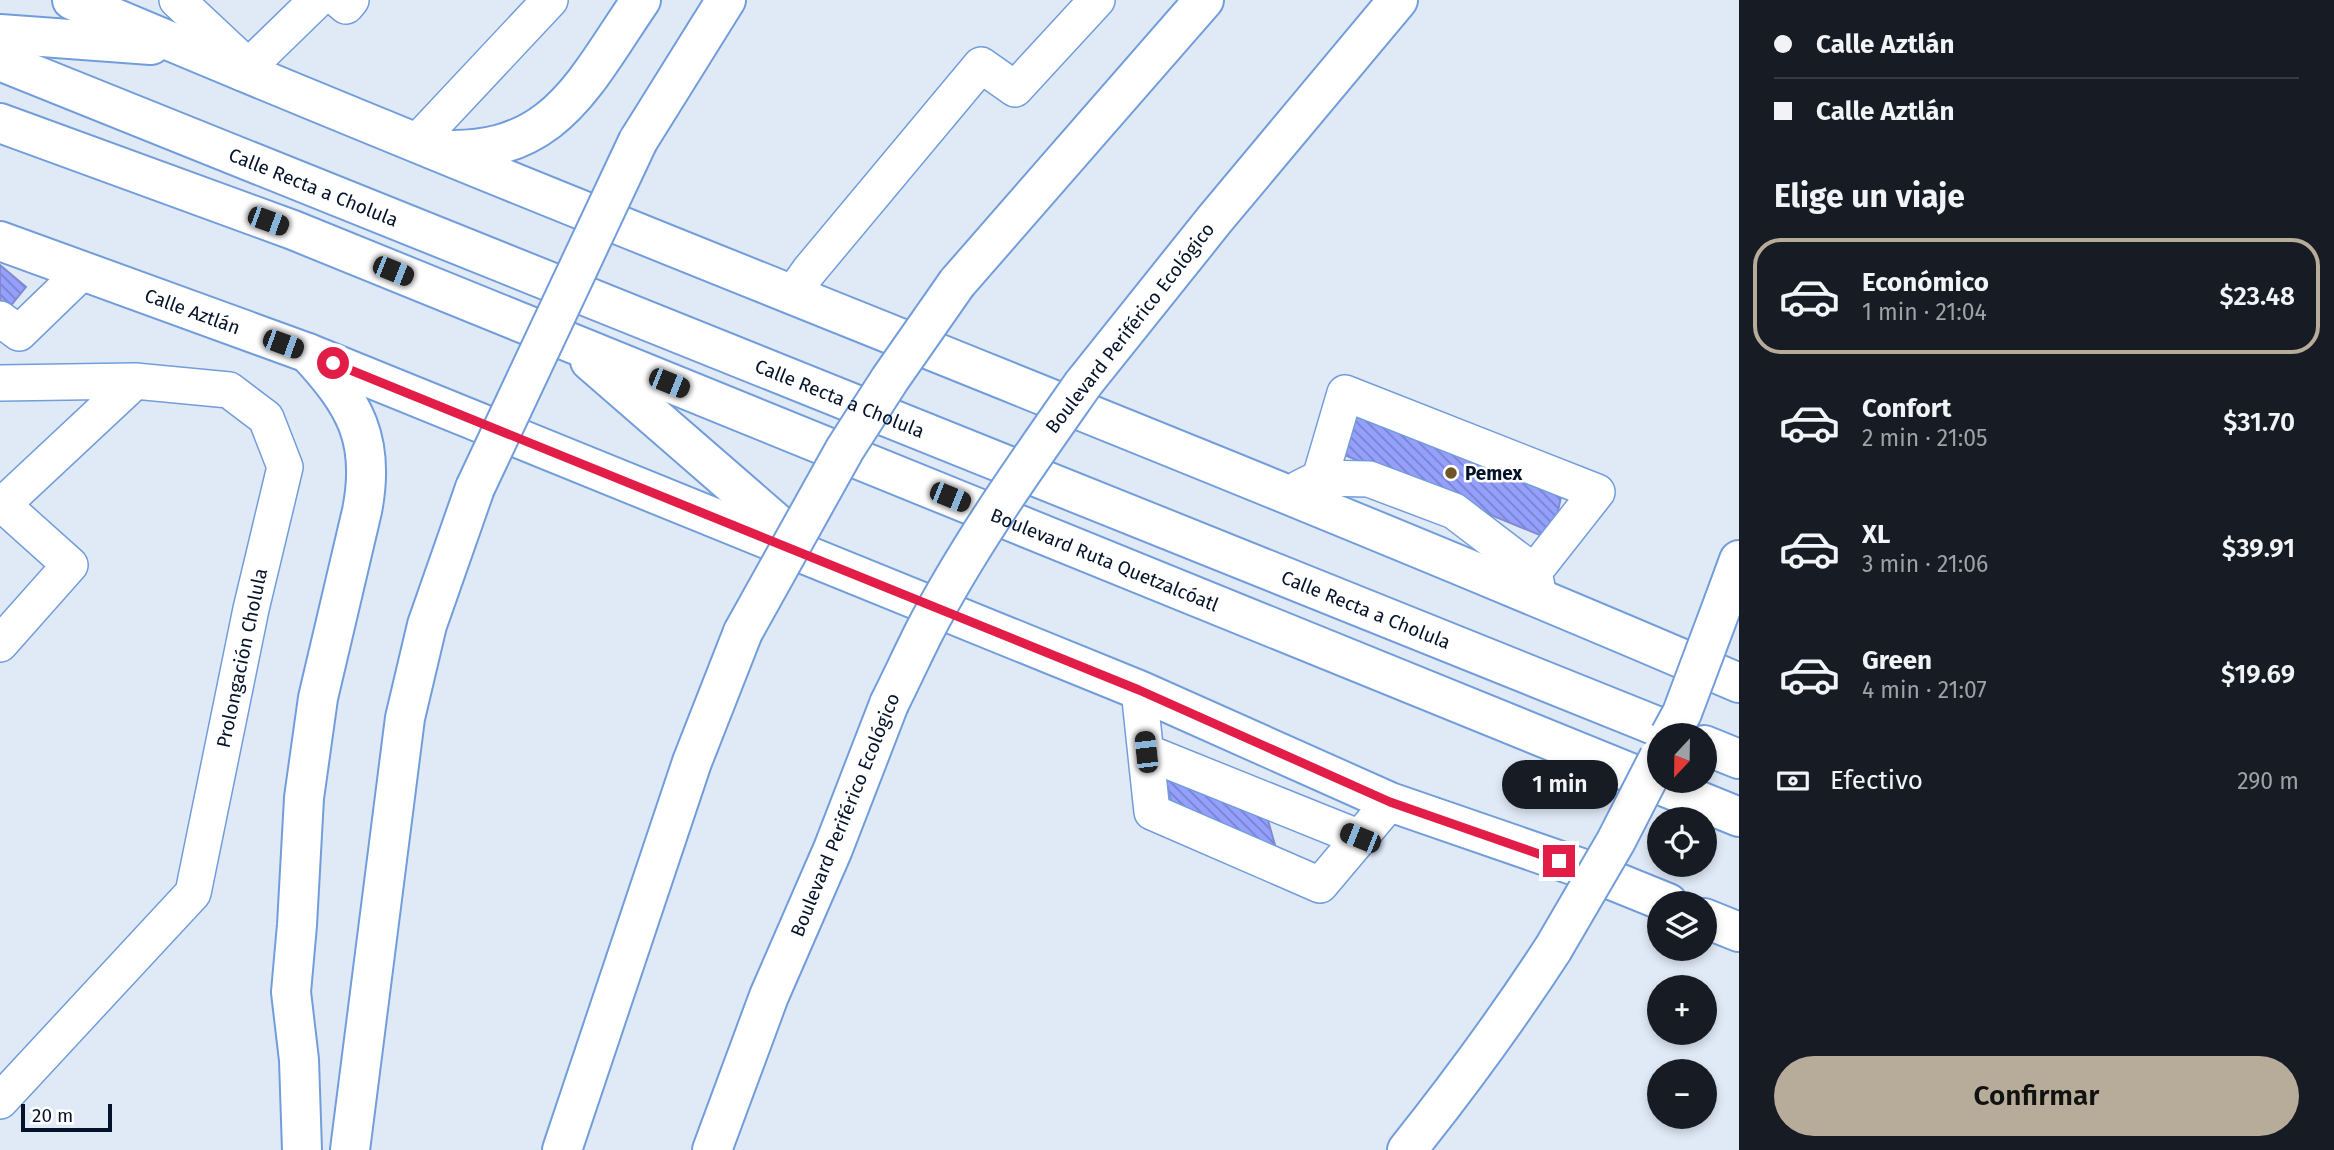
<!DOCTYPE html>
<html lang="es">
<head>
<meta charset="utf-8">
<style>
  :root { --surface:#171b24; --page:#242831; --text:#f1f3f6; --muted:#9ea1a6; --line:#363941; --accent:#b7ac99 }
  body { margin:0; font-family:"Fira Sans",sans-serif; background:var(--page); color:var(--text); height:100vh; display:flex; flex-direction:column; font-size:26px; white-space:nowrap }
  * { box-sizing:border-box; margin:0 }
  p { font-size:23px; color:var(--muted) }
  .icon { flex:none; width:38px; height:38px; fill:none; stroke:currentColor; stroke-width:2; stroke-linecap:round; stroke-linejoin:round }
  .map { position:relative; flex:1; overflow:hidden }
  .details { display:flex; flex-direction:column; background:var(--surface); width:595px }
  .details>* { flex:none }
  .hud { display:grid; align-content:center; height:154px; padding:0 35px; background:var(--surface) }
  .needle { width:46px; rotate:202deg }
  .controls { position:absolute; left:1647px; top:723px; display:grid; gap:14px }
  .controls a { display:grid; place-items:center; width:70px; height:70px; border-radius:50%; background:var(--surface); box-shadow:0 4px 10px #0003; font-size:35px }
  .scale { position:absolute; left:21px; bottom:18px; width:91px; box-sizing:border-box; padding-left:7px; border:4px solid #04132a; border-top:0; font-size:19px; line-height:24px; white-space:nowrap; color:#04132a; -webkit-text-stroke:5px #fff; paint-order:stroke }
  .end { position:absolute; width:32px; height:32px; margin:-16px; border:9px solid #e11d48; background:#fff; box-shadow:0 0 0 4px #fff }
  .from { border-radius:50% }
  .bubble { position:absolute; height:49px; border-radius:24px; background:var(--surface); box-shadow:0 4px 10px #0003; font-size:23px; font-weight:600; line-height:49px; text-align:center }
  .car { position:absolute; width:21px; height:42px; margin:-21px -10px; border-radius:9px; box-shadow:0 0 5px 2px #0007; background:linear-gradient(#222 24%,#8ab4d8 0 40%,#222 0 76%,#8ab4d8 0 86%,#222 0) }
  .hud b { display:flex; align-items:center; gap:24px; height:66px; font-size:26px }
  .hud b+b { border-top:2px solid var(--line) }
  .hud i { width:18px; height:18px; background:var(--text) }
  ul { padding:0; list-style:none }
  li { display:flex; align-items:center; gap:21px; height:116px; margin:0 14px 10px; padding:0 21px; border:4px solid transparent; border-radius:28px }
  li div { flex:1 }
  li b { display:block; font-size:26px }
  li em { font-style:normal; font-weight:600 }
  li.current { border-color:var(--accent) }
  li>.icon { width:63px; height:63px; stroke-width:1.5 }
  h2 { padding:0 35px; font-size:32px; line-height:84px }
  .pay { display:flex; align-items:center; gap:18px; height:77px; padding:0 35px; font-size:26px }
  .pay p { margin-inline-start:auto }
  .button { display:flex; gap:14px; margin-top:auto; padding:14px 35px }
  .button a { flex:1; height:80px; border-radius:42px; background:var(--accent); color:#111; font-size:28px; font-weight:600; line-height:80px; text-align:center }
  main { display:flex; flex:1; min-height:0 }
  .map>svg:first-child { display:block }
  .building { fill:url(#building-back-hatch); stroke:#818acf; stroke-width:2 }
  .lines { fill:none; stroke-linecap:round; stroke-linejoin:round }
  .minor-casing { stroke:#729ddb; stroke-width:38 }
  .major-casing { stroke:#729ddb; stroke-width:42 }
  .highway-casing { stroke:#729ddb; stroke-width:42 }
  .minor { stroke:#fff; stroke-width:35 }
  .major { stroke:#fff; stroke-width:38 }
  .highway { stroke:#fff; stroke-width:38 }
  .highway-bridge-casing { stroke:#729ddb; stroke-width:42; stroke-linecap:butt }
  .highway-bridge { stroke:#fff; stroke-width:38 }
  .route { stroke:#e11d48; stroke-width:9 }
  .poi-dot { fill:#715528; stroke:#fff; stroke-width:2.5 }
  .labels { text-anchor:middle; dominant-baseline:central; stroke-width:5; stroke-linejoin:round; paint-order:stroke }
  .street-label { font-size:19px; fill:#04132a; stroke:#fff }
  .poi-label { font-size:19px; font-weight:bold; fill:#04132a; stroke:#fff; text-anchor:start }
</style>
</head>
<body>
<main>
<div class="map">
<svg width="1739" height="1150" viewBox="0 0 1739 1150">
  <defs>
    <pattern id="building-back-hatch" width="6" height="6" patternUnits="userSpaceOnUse" patternTransform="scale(1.75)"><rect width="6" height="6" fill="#95a0fd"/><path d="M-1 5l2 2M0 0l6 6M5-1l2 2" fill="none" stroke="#7781cd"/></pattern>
  </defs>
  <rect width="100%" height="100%" fill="#e0eaf7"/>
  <path class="building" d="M0,265L26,287L0,319Z
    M1343,407L1562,492L1552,540L1342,454Z
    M1165,776L1267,817L1277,852L1174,813Z"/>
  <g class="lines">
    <g class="minor-casing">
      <path id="minor" d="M177,0L256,74
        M339,0L346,6L351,0
        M242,73L317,0
        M416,143L550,0
        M792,295L809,271L981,65L1015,89L1097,0
        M0,319L19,333L82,272
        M0,383L135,381L229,390L266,418L285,467L251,609L193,893L0,1101
        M1320,478L1345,393L1597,492L1534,572
        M1300,488L1320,478L1369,479L1454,511L1534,572L1539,596
        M0,644L70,565L12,513L9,505L12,496L135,381
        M1139,690L1152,812L1320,885L1390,802
        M1146,752L1360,838"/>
    </g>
    <g class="major-casing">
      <g id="major">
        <path d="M72,0C625,234 1187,446 1739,683"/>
        <path d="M0,34L151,45"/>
        <path id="s1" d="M0,61L1679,735"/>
        <path id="s2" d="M0,123L293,230L1739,817"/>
        <path id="s3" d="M0,241L308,353L1139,690L1390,802L1584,869L1668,903"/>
        <path d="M590,361L796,540"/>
        <path d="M1704,745L1739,759"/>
        <path d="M1704,918L1739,932"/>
      </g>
    </g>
    <g class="highway-casing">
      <path id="highway" d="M638,141L726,0
        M432,149C553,159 582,86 641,0
        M957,283L1204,0
        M1083,384L1215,219L1398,0
        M1724,601L1739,560
        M302,1150L299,1060L291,992L297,925L304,798L318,698L362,511C376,440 355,404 308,353
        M350,1150L405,718L427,625L475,488
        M562,1150L692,762L743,632
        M712,1150L769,996L833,849L889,704
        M1407,1150C1459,1085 1508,1018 1553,949"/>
    </g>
    <use href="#minor" class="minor"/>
    <use href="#major" class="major"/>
    <use href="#highway" class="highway"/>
    <g class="highway-bridge-casing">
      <path id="highway-bridge" d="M475,488L638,141
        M743,632L845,449L890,379L957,283
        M889,704C901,680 912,656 924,632C969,545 1027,464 1083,384
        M1670,735L1682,713L1724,601
        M1553,949L1616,841L1659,757"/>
    </g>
    <use href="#highway-bridge" class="highway-bridge"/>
  </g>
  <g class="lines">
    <path class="route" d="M333,363L1139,690L1390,802L1559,861"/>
  </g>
  <circle class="poi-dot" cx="1451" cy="473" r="7"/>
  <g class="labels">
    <g class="street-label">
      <text stroke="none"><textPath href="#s1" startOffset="338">Calle Recta a Cholula</textPath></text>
      <text stroke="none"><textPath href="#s3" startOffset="205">Calle Aztlán</textPath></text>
      <text transform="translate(1130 328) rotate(-52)">Boulevard Periférico Ecológico</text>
      <text stroke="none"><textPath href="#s1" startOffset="905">Calle Recta a Cholula</textPath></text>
      <text stroke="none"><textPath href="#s2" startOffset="1188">Boulevard Ruta Quetzalcóatl</textPath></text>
      <text stroke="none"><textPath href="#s1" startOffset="1472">Calle Recta a Cholula</textPath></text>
      <text transform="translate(242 658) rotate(-78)">Prolongación Cholula</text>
      <text transform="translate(845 815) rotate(-68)">Boulevard Periférico Ecológico</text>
    </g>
    <g class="poi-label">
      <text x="1465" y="473">Pemex</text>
    </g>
  </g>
</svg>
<div class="controls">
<a><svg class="needle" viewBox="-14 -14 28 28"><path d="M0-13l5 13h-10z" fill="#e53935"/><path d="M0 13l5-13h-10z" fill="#9ea1a6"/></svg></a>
<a><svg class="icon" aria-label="locate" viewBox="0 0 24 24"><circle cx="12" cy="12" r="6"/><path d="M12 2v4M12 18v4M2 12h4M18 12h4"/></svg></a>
<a><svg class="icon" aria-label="layers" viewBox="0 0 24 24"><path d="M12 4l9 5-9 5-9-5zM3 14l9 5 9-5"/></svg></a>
<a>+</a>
<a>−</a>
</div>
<div class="scale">20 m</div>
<i class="end from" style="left:333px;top:363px"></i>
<i class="end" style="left:1559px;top:861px"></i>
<div class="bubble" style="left:1502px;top:760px;width:116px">1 min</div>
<i class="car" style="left:268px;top:221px;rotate:110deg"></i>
<i class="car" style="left:393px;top:271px;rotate:112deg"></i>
<i class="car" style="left:283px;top:344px;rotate:110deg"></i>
<i class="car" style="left:669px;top:383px;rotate:112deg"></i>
<i class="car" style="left:950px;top:497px;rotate:112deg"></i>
<i class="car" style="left:1146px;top:752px;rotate:354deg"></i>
<i class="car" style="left:1360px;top:838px;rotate:292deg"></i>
</div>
<section class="details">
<div class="hud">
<b><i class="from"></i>Calle Aztlán</b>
<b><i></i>Calle Aztlán</b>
</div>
<h2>Elige un viaje</h2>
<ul>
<li class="current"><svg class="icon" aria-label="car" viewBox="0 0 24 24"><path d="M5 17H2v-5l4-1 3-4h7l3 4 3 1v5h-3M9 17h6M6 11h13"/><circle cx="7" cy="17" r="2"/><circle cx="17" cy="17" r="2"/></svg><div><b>Económico</b><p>1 min · 21:04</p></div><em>$23.48</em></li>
<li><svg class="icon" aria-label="car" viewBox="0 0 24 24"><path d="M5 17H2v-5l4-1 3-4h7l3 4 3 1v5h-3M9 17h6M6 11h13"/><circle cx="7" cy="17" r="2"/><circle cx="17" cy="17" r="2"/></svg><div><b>Confort</b><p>2 min · 21:05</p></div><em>$31.70</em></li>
<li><svg class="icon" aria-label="car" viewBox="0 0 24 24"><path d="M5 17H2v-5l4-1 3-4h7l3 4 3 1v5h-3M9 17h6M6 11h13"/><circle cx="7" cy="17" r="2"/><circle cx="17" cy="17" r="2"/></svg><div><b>XL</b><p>3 min · 21:06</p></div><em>$39.91</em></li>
<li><svg class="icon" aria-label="car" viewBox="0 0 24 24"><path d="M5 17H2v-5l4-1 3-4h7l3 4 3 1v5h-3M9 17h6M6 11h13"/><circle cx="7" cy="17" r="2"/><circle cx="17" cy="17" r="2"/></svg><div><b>Green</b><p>4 min · 21:07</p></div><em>$19.69</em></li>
</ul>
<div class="pay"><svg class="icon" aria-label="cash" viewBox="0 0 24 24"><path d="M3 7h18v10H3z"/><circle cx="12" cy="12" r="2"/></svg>Efectivo<p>290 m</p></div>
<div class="button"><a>Confirmar</a></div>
</section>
</main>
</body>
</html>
